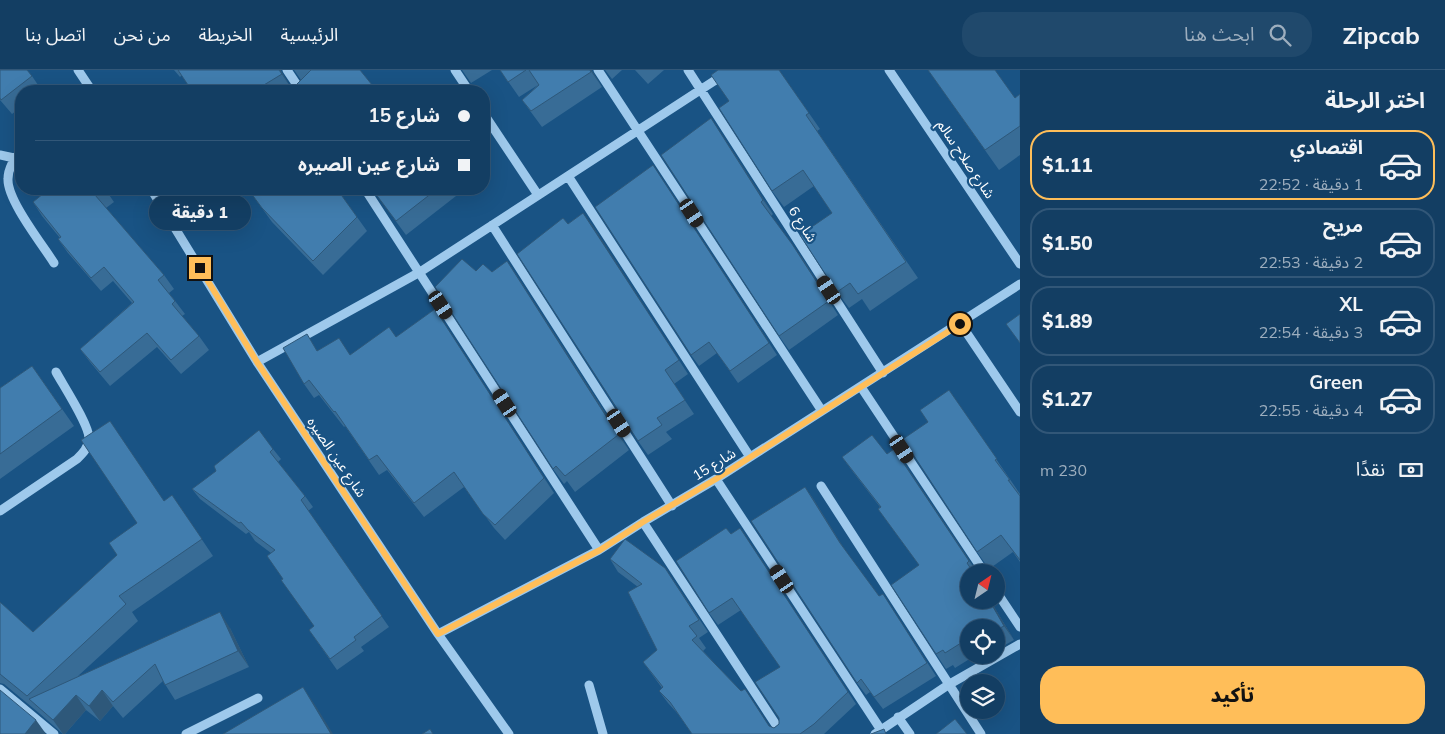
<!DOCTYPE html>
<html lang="ar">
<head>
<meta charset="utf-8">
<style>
  :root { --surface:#133e63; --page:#20496c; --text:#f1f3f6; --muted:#9daebe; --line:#325778; --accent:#ffbe59 }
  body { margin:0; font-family:Mulish,"Noto Sans Arabic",sans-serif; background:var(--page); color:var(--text); direction:rtl; height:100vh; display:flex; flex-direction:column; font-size:19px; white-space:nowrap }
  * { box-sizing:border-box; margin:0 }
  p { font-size:16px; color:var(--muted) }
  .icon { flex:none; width:28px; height:28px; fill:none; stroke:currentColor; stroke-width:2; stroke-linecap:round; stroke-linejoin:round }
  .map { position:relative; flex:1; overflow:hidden; direction:ltr }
  .drawer { display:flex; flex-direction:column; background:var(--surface); width:425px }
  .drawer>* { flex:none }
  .hud { position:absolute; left:15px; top:15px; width:475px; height:110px; border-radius:20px; box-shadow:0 5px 20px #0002,0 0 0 1px var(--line); direction:rtl; display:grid; align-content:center; height:110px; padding:0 20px; background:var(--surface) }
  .needle { width:32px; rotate:35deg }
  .fabs { position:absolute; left:960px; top:494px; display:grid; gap:10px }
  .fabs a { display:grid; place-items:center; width:45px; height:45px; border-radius:50%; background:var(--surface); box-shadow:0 5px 20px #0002,0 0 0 1px var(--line); font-size:25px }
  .end { position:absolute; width:22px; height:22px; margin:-11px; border:6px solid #ffbe59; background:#111; box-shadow:0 0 0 2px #111 }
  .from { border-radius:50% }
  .bubble { position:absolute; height:35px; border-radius:18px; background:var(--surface); box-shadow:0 5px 20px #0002,0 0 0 1px var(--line); font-size:16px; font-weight:800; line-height:35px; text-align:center; direction:rtl }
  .car { position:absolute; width:15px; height:30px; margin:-15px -8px; border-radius:6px; box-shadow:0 0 4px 1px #0007; background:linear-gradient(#222 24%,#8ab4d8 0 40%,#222 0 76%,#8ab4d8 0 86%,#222 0) }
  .hud b { display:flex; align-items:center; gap:18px; height:48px; font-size:19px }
  .hud b+b { border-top:1px solid var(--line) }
  .hud i { width:12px; height:12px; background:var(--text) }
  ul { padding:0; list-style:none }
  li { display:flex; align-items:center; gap:15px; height:70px; margin:0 10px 8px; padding:0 10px; border:2px solid var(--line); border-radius:20px }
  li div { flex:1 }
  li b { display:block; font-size:19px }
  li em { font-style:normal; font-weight:800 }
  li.current { border-color:var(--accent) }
  li>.icon { width:45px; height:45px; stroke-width:1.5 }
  h2 { padding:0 20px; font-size:22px; line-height:60px }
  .pay { display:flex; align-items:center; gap:12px; height:55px; padding:0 20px; font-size:19px }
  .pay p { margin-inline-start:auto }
  .button { display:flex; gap:10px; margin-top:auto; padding:10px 20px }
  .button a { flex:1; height:58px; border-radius:20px; background:var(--accent); color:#111; font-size:20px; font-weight:800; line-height:58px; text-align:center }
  header { display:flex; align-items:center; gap:30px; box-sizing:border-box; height:70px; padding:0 25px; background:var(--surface); border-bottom:1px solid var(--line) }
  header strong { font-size:24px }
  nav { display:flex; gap:28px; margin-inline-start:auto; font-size:18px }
  .search { width:350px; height:45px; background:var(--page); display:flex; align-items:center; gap:12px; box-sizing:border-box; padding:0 18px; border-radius:20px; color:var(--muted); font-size:19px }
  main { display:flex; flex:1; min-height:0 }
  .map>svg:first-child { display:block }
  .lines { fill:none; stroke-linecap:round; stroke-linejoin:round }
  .minor { stroke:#9ec9ec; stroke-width:9 }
  .wall { fill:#386c96 }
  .shaded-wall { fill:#2e587a }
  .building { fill:#417dae; stroke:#2e587a }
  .route { stroke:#ffbe59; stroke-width:6 }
  .labels { text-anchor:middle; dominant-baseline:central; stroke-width:4.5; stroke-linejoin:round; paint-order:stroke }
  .street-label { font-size:14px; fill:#fff; stroke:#195384 }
</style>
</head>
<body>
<header>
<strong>Zipcab</strong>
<div class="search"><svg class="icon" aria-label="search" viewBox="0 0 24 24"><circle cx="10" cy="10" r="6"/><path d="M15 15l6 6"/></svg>ابحث هنا</div>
<nav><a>الرئيسية</a><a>الخريطة</a><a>من نحن</a><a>اتصل بنا</a></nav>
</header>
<main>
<section class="drawer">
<h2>اختر الرحلة</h2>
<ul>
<li class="current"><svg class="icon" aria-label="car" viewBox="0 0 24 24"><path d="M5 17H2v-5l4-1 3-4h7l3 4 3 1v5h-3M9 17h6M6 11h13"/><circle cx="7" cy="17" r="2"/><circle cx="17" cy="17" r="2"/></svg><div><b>اقتصادي</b><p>1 دقيقة · 22:52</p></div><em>$1.11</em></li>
<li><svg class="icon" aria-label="car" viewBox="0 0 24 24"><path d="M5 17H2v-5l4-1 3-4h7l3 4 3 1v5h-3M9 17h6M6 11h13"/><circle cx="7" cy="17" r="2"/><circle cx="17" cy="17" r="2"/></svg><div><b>مريح</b><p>2 دقيقة · 22:53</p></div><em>$1.50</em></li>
<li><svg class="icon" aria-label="car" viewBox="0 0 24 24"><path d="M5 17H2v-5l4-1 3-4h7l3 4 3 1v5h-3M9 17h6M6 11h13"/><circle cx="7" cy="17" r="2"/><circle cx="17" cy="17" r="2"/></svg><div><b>XL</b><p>3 دقيقة · 22:54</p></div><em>$1.89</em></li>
<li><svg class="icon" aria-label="car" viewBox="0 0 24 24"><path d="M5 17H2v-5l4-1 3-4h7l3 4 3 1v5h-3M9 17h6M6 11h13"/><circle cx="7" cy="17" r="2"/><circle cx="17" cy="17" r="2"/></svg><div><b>Green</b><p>4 دقيقة · 22:55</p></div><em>$1.27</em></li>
</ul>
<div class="pay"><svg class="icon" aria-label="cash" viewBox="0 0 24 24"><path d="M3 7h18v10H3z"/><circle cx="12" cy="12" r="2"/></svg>نقدًا<p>230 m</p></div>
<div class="button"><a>تأكيد</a></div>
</section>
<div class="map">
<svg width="1020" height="664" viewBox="0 0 1020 664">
  <rect width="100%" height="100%" fill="#195384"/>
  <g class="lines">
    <path class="minor" d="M78,0L92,21
      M287,0L301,21
      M455,0L469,21
      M598,0L822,341
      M688,0L883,303
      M889,0L1020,194
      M484,44L538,125
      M21,82C14,88 8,99 8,109C7,130 42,174 54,193
      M0,85L14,88
      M568,106L750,387
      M151,119L257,292L438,564L509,664
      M365,119L599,480
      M492,155L672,436
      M960,253L1020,342
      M257,292L420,202L731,0
      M861,317L984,502
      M716,409L881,660
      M821,416L981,664
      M0,441L77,389C83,383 88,378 89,369C90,356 63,315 56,302
      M643,452L782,664
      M996,521L1020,557
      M438,564L599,480L643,452L716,409L1020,214
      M589,615L603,664
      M0,619L54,664
      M898,647L910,664
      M186,664L258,628
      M875,664L948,615L1020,574"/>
  </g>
  <path class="wall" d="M0,0L32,6L42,21H21V37L12,44L0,30Z
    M174,0H281V1L291,18L286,21H192L182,5L180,7Z
    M294,0H360L301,10Z
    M462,0H492L471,13Z
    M500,0H592V1L602,17L542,57L522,30L538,15L519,27Z
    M605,0H622L612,9Z
    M635,0H664L648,14Z
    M779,0L820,59L817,61L918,208L870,241L862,229L849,238L837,222L832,143L814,116L784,137L772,121Z
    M928,0L1015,28L1020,24V85L999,100Z
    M720,62L773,144L771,146L802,188L838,245L789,280L779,266Z
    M661,107L777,285L738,313L717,283L699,296L691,285Z
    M49,119H105L114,132L106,138L164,205L174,219L169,223L185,244L182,246L199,266L209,280L181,304L157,277L110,316L90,292L80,279L132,233L113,211L101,221L68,183L58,169L60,168L42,146L33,132Z
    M248,119H337L367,161L323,205L272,152Z
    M372,119H465L406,165Z
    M583,143L688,304L674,314L694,344L666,362L672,369L648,385L638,371L568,154Z
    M507,191L517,206L629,380L575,422L567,411L564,414L553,399L476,201L492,202Z
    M435,239L554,423L505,470L494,458L464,417L424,447L387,400L379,405L345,356L344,357L319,325L314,328L304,314L318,280L351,284L396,267Z
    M32,296L74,356L0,409V318Z
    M949,320L1020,424V492L1013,482L989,499L977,482L928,352Z
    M273,379L281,389L278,392L305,426L313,437L308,441L389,557L361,577L364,581L337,600L309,560L314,556L283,509L271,483L255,471L249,462L246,464L200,429L192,419Z
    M887,384L904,393L977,502H969V530H990L1014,570L996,580V558H969V585H976L955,598L953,595L946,599L936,584L919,495L878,439L880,437L853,402L842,387Z
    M805,417L814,430L846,482L879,526L891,537L936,606L883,639L870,622L866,625L857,613Z
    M172,425L213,486L132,542L138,551L78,606L230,558L249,597L175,630L163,611L123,648L113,636L100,651L86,640L65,664H63L39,643L4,614L0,613V532L33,562L117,485L137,453Z
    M740,458L856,634L824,664H692L678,644L668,633L659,621L662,618L643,592L657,580L638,517L618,502L610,489L665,498L708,562L699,568L706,578L703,581L741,621L753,631L769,656L774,658L779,654L780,597L741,540L718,555L709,543L731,464Z"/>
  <path class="shaded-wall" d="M279,0H281V1L291,18Z
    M590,0H592V1L602,17Z
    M711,48L720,62L773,144L763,130Z
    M653,95L661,107L777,285L769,273Z
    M583,143L593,156L688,304L679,290Z
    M792,174L802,188L838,245L829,231Z
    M507,191L517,206L629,380L618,365Z
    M435,239L445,254L554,423L544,408Z
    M894,379L904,393L977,502L969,491Z
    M805,417L814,430L849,486L840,473Z
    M740,458L749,471L856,634L848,622Z
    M989,530H990L1014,570L1004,556Z
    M220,542L230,558L249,597L238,581Z
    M303,617L317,638L333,664H331Z
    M102,620L113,636L100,651L89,636Z
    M76,625L86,640L65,664H63L53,650Z
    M36,650L46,664H25Z"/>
  <path class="building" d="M0,0H27L32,6L1,30L0,28Z
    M178,0H279L282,4L254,21H192Z
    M311,0H360L377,21H290Z
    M500,0H526L508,12Z
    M529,0H590L591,2L531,41L522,30L539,15Z
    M718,0H779L809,43L806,45L906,192L858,224L850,213L837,222L800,165L832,143L803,100L772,121L719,38L729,31L711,5Z
    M928,0H995L1015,28L1020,24V56L985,80Z
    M711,48L763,130L761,132L792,174L829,231L779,266L661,85Z
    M653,95L769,273L730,301L709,272L691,285L595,137Z
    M49,119H103L95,125L164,205L158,210L175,231L172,234L199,266L171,290L147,263L100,302L80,279L134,232L104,197L91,208L58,169L61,167L33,132Z
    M248,119H337L357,147L313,191L262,138Z
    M372,119H437L396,151Z
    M583,143L679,290L665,300L685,330L657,348L662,355L638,371L517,184L563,148L568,154Z
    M462,189L476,201L483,194L492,202L507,191L618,365L565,406L556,396L553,399L435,217Z
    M435,239L544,408L495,455L483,444L454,402L414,433L377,385L369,390L335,341L334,342L309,310L304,314L283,278L307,264L317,281L339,268L350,285L389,257L396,267Z
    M1020,244V273L1006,254Z
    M32,296L62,339L0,384V318Z
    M949,320L997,389L995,390L1010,410H1008L1020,426V490L1001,465L977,482L903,369L928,352L920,340Z
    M110,351L164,431L172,425L202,469L119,526L126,534L27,626L0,604V532L33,562L117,485L109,473L137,453L81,370Z
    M259,360L273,379L270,382L305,426L301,430L382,546L354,567L356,570L330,589L309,560L314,556L281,510L283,509L267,486L275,480L248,460L241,452L239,453L192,419L216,401L214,396Z
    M872,365L887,384L894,379L969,491L967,493L973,502H969V530H989L1004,556L996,560V558H969V568L945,583L943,580L936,584L891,515L919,495L878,439L881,437L842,387Z
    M805,417L840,473L879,526L883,524L927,593L874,627L861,609L857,613L751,451Z
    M726,458L731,464L740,458L848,622L814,654L800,664H692L670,632L659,621L663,617L643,592L657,580L628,522L642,514L610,489L625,469L665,498L699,550L689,556L697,566L692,570L741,621L745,619L769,656L774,658L779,654V648L755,612L780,597L732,528L709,543L676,491Z
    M220,542L238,581L165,615L155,594L113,632L102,620L89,636L76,625L53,650L29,629Z
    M303,617L331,664H223Z
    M0,620L36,650L25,664H0Z
    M955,649L967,664H936Z
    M430,659L433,664H422Z
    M884,659L886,664H871Z"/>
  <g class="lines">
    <path class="route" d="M200,198L257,292L438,564L600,480L643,452L716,409L960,254"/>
  </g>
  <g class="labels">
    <g class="street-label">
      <text transform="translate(966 89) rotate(56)">شارع صلاح سالم</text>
      <text transform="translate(803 154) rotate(57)">شارع 6</text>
      <text transform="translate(337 387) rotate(56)">شارع عين الصيره</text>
      <text transform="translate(714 394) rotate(-32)">شارع 15</text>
    </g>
  </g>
</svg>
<div class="fabs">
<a><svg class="needle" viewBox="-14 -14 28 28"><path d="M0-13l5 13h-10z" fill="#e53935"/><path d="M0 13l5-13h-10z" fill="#9daebe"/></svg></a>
<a><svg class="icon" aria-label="locate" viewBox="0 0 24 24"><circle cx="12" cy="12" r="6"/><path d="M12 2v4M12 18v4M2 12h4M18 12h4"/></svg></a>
<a><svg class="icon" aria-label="layers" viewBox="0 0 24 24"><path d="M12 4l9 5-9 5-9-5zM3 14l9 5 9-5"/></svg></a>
</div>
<i class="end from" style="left:960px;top:254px"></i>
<i class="end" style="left:200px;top:198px"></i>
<div class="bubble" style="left:149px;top:125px;width:102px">1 دقيقة</div>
<i class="car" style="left:692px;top:143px;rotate:147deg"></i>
<i class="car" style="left:829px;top:220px;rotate:327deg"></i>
<i class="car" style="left:441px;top:235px;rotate:147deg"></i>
<i class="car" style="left:505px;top:333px;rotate:327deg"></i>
<i class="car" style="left:619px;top:353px;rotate:147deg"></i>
<i class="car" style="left:902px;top:379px;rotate:146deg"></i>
<i class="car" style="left:782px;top:509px;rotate:327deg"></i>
<div class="hud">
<b><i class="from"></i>شارع 15</b>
<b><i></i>شارع عين الصيره</b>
</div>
</div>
</main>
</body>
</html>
